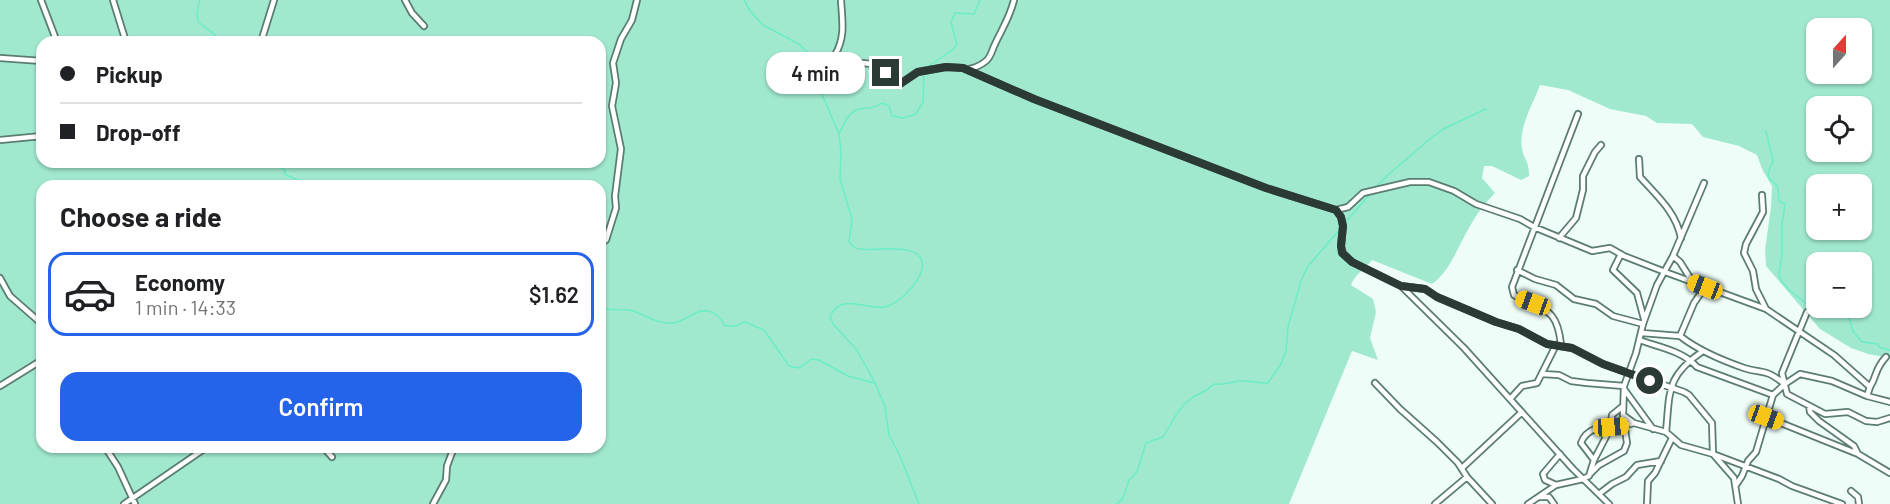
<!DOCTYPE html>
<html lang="en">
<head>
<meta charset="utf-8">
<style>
  :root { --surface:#fff; --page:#f6f6f6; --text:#202124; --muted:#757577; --line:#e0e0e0; --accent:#2563eb }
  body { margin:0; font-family:Barlow,sans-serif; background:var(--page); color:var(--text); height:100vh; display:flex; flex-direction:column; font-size:22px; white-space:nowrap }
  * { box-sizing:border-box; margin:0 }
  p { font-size:20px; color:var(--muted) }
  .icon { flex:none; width:33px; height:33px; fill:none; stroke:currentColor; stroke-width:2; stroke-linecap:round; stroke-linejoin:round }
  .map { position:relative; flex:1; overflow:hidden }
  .sheet { position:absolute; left:36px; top:180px; width:570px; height:273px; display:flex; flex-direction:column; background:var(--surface); border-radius:18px; box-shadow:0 2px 4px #0004 }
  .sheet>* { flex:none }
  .banner { position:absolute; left:36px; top:36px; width:570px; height:132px; border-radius:18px; box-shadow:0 2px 4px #0004; display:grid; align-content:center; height:132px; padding:0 24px; background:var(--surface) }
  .needle { width:39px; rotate:21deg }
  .buttons { position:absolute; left:1806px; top:18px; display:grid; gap:12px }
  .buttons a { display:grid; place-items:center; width:66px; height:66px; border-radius:12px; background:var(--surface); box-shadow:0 2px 4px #0004; font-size:30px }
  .end { position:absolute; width:27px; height:27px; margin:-14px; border:8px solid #2c3a35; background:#fff; box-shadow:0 0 0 3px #fff }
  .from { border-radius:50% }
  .bubble { position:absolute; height:42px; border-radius:18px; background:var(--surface); box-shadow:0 2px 4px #0004; font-size:20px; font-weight:600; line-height:42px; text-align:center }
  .car { position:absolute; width:18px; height:36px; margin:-18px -9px; border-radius:8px; box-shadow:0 0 4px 2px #0007; background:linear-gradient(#f5c518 24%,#345 0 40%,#f5c518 0 76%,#345 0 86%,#f5c518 0) }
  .banner b { display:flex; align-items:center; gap:21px; height:57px; font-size:22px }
  .banner b+b { border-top:2px solid var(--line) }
  .banner i { width:15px; height:15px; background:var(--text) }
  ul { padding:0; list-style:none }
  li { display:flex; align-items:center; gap:18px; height:84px; margin:0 12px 9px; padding:0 12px; border:3px solid transparent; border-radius:18px }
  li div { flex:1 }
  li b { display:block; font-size:22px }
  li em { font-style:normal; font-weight:600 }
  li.active { border-color:var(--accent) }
  li>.icon { width:54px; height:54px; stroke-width:1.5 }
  h2 { padding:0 24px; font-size:27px; line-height:72px }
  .action { display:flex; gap:12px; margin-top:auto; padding:12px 24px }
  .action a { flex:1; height:69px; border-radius:18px; background:var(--accent); color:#fff; font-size:24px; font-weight:600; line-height:69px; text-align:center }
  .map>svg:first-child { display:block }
  .green { fill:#a0e9cf; fill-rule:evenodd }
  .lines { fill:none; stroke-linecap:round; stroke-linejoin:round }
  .stream { stroke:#6bedc5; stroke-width:1.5 }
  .minor-casing { stroke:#5b7d71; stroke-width:8 }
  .minor { stroke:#fff; stroke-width:4.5 }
  .route { stroke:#2c3a35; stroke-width:8 }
</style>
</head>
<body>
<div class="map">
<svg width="1890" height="504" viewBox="0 0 1890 504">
  <rect width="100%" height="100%" fill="#effdf8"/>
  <path class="green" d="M0,0H1890V358L1868,354L1851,348L1820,329L1766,266L1765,250L1771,207L1772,186L1763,171L1757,155L1739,146L1703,137L1692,124L1657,123L1646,116L1610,109L1568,90L1540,85C1533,104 1518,128 1522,149C1524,160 1529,160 1529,176L1521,180L1492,166H1484L1482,178L1495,193C1484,204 1476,215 1469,228C1457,248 1451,270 1432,284L1372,260C1365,269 1355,274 1351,285L1373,299L1376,312L1370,338L1378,360L1352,351L1289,504H0ZM1816,28H1862V74H1816ZM42,42H600V162H42ZM1816,106H1862V152H1816ZM1816,184H1862V230H1816ZM42,186H600V447H42ZM1816,262H1862V308H1816Z"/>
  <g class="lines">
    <path class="stream" d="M200,0C190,33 209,21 220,42
      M744,0L751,12L763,25L799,44L807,52L813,62L814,76L839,134L841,151L840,179L852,219L849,241C852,246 854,248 860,249C874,252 927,239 922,269C919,283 898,305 884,307C864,310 841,292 830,317L833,324L857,350L875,383L885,407L889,435L900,456L919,504
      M926,68L951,51L957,45L951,22L955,13L974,14L980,0
      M1766,131L1773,161L1768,173L1769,178L1778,187L1779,201L1785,204L1782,224V254L1779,274L1781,280L1789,290L1808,305L1827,313L1849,318L1853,331L1862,342L1878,344L1879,347L1890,350
      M839,134C843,127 846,116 853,112C862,105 870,112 882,103L889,106L892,116L903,118L916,114L923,102L924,72
      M271,162L285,170L284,174L311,186
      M1375,188L1389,174L1431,138L1443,129L1486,109
      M1344,224L1370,194
      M600,308C611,311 622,308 633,311C648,316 656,324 673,323C686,322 694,309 708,311C717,313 721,318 725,326H736L745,322L764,330L789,366L799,368L812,359L819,360L848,376L874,383
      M1117,504L1123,498L1129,480L1137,472L1146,443L1163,437C1172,423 1178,407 1193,397C1202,392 1206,392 1214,384C1228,386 1232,380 1243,381C1251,381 1259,383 1268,383L1281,364L1286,351L1288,327L1301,281L1308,266L1341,228"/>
    <g class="minor-casing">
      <path id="minor" d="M41,0L57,42
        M113,0L126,42
        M405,0L412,13L424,26
        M841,0C842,20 846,36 835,55L841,68L854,71L863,63L879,65L892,84H900L917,72L946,67L963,68L1034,99L1266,188L1336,210L1341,217L1343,226L1341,246L1343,253L1352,262L1401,286L1425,289L1437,297L1496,322L1519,329L1547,344L1572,348L1603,364L1684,392L1689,395L1712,423L1713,454L1734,478L1738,504
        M261,42L274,0
        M0,58L42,61
        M969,69C974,68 981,65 986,61C991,57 992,50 995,44C1002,29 1010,17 1014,0
        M0,140L42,136
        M1639,159L1640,177C1657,196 1676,212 1681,238
        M1704,183L1673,256L1657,285L1643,324L1636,353L1624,386L1623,415L1634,423L1666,432L1681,445L1713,454L1779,479L1792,486L1842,504
        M1762,195L1763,212L1746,244L1744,253L1753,271L1756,289L1766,309
        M1336,210L1348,207L1363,193L1410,182H1429L1454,191L1476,204L1520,219L1534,227L1592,251L1610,248L1624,256L1665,272L1766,309L1834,355L1870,387L1867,396
        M1559,238L1576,218L1583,190V176L1595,152L1601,145
        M600,244L606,240L616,208L615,196L621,149L612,106L616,83L613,63L621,39L632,20L637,0
        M1621,254L1613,270L1637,293L1644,319
        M1673,256L1680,262L1692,281
        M1517,270L1535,279L1556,285L1574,299L1596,304L1613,316L1643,324
        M0,278L10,296L42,324
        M1401,286L1464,348L1573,469L1609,504
        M1705,287L1694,303L1680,336C1699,351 1721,360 1744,368C1762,374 1764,368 1782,382
        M1807,312L1782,373L1787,394L1825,414L1848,412L1866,421L1877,422L1890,418
        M1642,333L1680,336
        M1639,340C1659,347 1683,351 1697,367L1773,395
        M1561,345C1557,305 1543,312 1514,295L1512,287L1578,114
        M1542,374L1559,375L1571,381L1587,383L1624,386
        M1375,383L1400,409L1437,442L1458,463L1467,477L1492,504
        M0,386L42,360
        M1870,387C1878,374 1874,370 1886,357
        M1624,389L1653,429
        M1511,398L1522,386L1537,383L1556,345
        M1809,406L1810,412L1819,421L1854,446L1858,454L1890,473
        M1766,417L1858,454
        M1666,432C1670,391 1666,376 1703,351
        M105,447L118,467L135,504
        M323,447L332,457
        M1594,460L1581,443C1589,421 1615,429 1634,423
        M1462,468L1522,412
        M1590,474L1599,465L1624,451L1627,443L1623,415
        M1556,485L1545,480L1543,474L1560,454
        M1736,485L1742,476L1748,461L1756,452L1773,395L1785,384L1800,374L1832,381L1867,396L1890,402
        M1851,491L1858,497L1859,504
        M1599,494L1612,484L1626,477L1637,465L1661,461
        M1539,497H1549L1554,504
        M124,504L207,447
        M433,504L446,480L447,466L454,447
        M1435,504L1467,477
        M1528,504L1556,485L1583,479L1589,476L1594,460L1610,429L1612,415L1623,406
        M1647,504L1648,481L1655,473L1672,438"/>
    </g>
    <use href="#minor" class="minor"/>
  </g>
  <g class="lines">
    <path class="route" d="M886,73L888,80L892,84H900L918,72L946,67L963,68L1034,99L1266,188L1336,210L1341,217L1343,226L1341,246L1342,253L1352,262L1401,286L1425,289L1437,297L1496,322L1519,329L1547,344L1572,348L1603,364L1650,381"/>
  </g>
</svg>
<div class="buttons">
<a><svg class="needle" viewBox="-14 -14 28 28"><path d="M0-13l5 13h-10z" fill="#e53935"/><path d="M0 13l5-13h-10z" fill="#757577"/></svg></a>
<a><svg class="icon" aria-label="locate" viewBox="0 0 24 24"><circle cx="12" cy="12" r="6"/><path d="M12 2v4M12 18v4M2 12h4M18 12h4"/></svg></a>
<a>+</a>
<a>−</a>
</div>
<i class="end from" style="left:1650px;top:381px"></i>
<i class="end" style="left:886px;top:73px"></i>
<div class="bubble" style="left:766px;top:52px;width:99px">4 min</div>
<i class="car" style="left:1705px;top:287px;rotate:291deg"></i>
<i class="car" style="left:1533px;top:303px;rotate:290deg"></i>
<i class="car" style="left:1766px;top:417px;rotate:110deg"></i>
<i class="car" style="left:1611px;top:427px;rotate:86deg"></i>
<div class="banner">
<b><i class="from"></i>Pickup</b>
<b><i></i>Drop-off</b>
</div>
<section class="sheet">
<h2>Choose a ride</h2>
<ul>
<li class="active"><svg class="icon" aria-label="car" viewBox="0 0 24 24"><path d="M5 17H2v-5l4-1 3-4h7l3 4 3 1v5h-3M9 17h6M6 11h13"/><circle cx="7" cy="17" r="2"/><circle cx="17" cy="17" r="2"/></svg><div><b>Economy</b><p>1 min · 14:33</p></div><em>$1.62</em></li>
</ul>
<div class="action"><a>Confirm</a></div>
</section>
</div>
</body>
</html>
